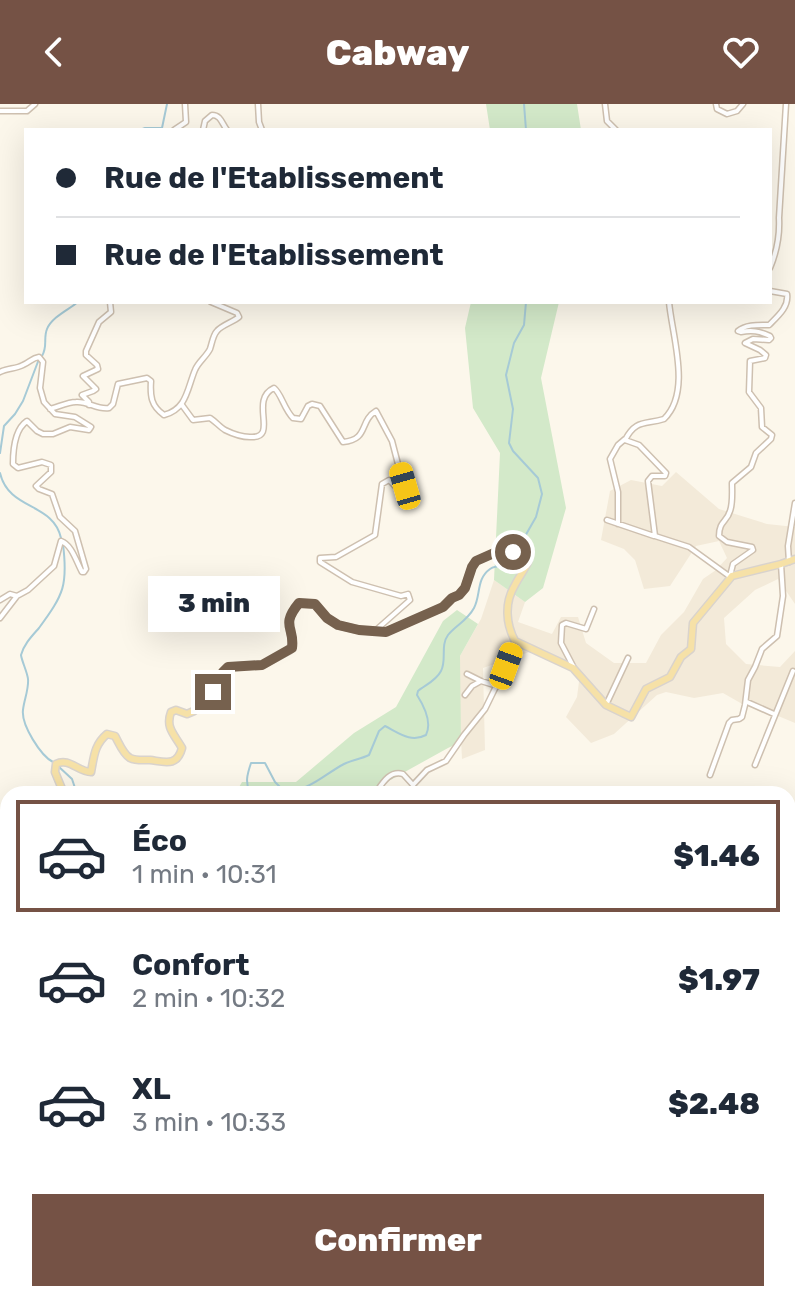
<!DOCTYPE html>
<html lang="fr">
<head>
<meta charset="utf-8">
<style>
  :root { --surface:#fff; --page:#f2f2f3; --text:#1f2937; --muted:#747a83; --line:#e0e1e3; --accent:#755245 }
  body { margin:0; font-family:Rubik,sans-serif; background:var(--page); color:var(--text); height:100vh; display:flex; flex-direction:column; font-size:30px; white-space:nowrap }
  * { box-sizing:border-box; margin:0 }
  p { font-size:26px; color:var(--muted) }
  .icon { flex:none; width:44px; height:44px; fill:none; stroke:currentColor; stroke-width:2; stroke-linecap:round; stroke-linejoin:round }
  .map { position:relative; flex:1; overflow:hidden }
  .details { position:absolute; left:0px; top:682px; width:796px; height:516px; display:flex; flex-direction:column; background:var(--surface); border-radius:24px 24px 0 0; box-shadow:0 8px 32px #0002 }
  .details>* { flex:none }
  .guide { position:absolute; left:24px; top:24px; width:748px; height:176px; border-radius:0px; box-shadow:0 8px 32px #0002; display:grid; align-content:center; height:176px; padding:0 32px; background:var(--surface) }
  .end { position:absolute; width:36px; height:36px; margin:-18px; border:10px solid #76614e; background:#fff; box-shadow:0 0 0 4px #fff }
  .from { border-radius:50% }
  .bubble { position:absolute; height:56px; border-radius:0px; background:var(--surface); box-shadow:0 8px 32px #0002; font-size:26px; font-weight:800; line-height:56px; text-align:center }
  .car { position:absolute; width:24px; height:48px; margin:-24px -12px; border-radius:10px; box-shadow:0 0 6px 2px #0007; background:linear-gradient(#f5c518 24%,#345 0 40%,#f5c518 0 76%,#345 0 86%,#f5c518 0) }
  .guide b { display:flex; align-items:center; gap:28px; height:76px; font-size:30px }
  .guide b+b { border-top:2px solid var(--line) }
  .guide i { width:20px; height:20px; background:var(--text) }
  ul { padding:14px 0 0; list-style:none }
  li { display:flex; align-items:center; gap:24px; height:112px; margin:0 16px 12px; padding:0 16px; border:4px solid transparent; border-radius:0px }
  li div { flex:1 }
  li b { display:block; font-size:30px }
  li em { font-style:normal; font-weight:800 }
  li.selected { border-color:var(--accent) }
  li>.icon { width:72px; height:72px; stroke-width:1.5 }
  .action { display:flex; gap:16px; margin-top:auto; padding:16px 32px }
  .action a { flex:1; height:92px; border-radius:0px; background:var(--accent); color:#fff; font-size:32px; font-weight:800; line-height:92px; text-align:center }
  header { display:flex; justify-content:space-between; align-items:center; height:104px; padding:0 32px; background:var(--accent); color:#fff; font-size:36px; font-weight:800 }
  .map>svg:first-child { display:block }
  .residential { fill:#f3ead9 }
  .green { fill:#d3e9c9 }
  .water { fill:#bfdbe5; stroke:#a6cad6; stroke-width:2 }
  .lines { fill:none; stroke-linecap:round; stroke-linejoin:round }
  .stream { stroke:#a6cad6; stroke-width:2 }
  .minor-casing { stroke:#cec0b0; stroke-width:7 }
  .major-casing { stroke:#d9d3cd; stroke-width:9 }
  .minor { stroke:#fff; stroke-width:4 }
  .major { stroke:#f6e1a7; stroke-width:6 }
  .route { stroke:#76614e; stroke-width:10 }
</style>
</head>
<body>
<header><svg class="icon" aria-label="back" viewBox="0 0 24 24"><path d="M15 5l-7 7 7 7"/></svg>Cabway<svg class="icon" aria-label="heart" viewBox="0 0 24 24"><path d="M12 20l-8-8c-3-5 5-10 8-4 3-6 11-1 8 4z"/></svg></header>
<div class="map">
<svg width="795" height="1198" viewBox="0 0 795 1198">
  <rect width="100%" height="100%" fill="#fcf7eb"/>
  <path class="residential" d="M676,368L719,405L767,420L795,423V500L778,475L755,486L724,514L726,540L746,560L780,563L795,547V619L745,598L744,601L723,589L694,594L666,588L657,591L614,630L591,639L566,613L577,593L580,570L532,547L483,564L485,646L462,655L460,615V552L481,515L494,476L525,498L518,518L552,530L561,513H578L586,539L614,559H646L661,531L684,508L703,475L716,466L727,454L719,437L696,442L670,482L644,485L635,456L624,445L601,436L610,387L631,376L662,382Z
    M788,1039L789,1048L795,1049V1138L788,1136Z
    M788,1165L795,1167V1198H557V1190H788Z"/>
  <path class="green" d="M486,0H577L581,26H490Z
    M471,198H559L541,274L566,404L543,484L525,498L494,476L500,349L473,304L465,224Z
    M457,506L478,520L460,552L461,638L448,644L365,690H235L242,678H296L354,629L396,603L443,517Z
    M788,736L793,749H795V823L788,830Z"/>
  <path class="water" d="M0,1145L8,1150V1190H534V1198H0Z"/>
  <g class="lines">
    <path class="stream" d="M524,0L526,26
      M140,26L145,24H162L167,0
      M42,252C48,242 43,235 47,225C52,213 68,206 78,198
      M0,349L4,322L15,310L23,297L39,255
      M0,369C9,407 53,398 61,434
      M522,447L524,434L536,413L542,390L538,374L513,347L509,339L513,305L506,271L514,239L524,221L526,198
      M53,658C41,652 21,621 23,606C24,596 29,585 28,575C27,567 22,558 21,551C24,540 32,532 39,524C64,490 68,481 63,440
      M58,662L72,675L77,690
      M250,690C245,678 247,671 251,659H265L275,678L283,686C308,689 323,671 344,660C352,656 361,655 369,651L379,627L385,622C399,629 411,639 426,631C432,619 424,602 417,591L418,587C425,581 436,577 441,567C447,556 440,542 448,531C456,521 467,517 474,504C481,491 476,475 490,465C497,460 507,463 514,462L520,454"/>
    <g class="minor-casing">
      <path id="minor" d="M258,0L259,18L262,26
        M605,0L607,17L616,26
        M716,0L717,5L727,10L737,7L743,0
        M0,7H27L35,0
        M174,26L186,18L185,0
        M203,26L205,17L212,11C221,11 222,20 227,26
        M770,164C777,147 780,133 779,114L786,0
        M669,198C672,232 692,288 664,315C645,321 636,315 625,336L639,341L666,369L665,372H652L648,377L655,432L689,443L729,472
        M0,268C7,264 16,265 23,261C30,258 32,254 39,253L43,258L40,284L44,298L55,310L75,313L91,323L89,326L70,323L53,330H43L37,327L27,317C15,325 13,346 13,360L18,364L42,358L51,361V368L36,382L39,385L52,390L60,413L75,427L86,465L84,468H82C76,457 72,441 61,437L54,462L28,486L17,492L0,514
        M89,301V298L82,291L93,287L96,285L83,272L98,265L97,261L86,251V247L99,218L111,208L110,198
        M182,301L193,316L210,314C216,318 220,323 225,326C233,330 242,333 250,333C280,335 248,296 274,284C281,289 284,305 293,314L301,315L308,302L312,300L320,302L343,338C369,336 359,317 376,307L392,337L405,387L402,389L389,376L382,380L375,431L336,453L320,454V458L352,478L401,492L408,490L410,496L376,526
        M50,305C58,303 68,298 76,298C88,297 97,306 109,304L113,300L118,280L147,274L151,277C150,292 151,302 164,311C187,305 187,285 195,266C198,258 206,253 210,245C212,239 213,231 217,227C222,221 233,218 239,213L237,209L211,198
        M607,416L654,432
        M618,420V388L610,355L618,341L625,335
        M789,458L788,442L795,399
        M730,472L733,460L753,446L752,443L727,438L719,432C719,417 727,418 730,407C733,399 732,388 732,379L751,363L756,349L771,335L772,331L762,323L761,304L749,288L750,257L765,254L766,251L760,246L745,239L753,235L769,236L771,234L770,232C759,227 752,226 741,228L738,227C746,220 759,221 769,221C778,212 789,203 787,190L770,187
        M0,496L10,490L17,492
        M573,562L561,539L562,521L566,519L586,525L594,505
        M467,570L481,577
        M465,591L472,582L481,577L497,582
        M747,598L774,610
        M606,601L628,554
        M755,661L793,567
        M710,671L729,619L732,616L739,615L742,613L745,601L748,576L755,563L762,545L777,532L783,492L781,460
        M375,690C382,680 389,666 403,670L413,681L427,666L446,657L464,631L485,605L506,562L515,537
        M788,745L795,744
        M0,820L3,833L0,843
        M788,854L795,849
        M0,1013L8,1017
        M788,1167L795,1169
        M560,1190V1198
        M646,1190L659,1198
        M611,1198L612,1190
        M742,1198L744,1190
        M762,1198L765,1190"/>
    </g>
    <g class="major-casing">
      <path id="major" d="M64,690L55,668L56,660C69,653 78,668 91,668C94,653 94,641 107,630L115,632C119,639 123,650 130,654C136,657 144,656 150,656C165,658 177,663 182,644C175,631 165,624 171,608L176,606L187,610L194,607L213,588L223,568L228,563L262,561L290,546C298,526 278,525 299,499L315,500L327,514L338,521L359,526L386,528L443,503L452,494L459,491L465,484L472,463L476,457L494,449L508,447L518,449L526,454L528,458C524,467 519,473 515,481C504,499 506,520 515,537L573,564L606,601L631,613L646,585L670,573L681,553L691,545L693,519L732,472L781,460L795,455
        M0,943L8,950
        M788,1107L795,1110"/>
    </g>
    <use href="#minor" class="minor"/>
    <use href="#major" class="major"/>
  </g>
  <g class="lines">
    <path class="route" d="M213,588L223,568L228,563L262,561L292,544C295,523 280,522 299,499L315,500L327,514L338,521L359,526L386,528L443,503L452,494L459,491L465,484L472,463L476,457L494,449L513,448"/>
  </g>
</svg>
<i class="end from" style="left:513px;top:448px"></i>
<i class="end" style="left:213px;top:588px"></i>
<div class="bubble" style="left:148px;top:472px;width:132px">3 min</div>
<i class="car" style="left:405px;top:382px;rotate:344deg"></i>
<i class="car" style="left:506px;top:562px;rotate:20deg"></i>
<div class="guide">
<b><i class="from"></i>Rue de l'Etablissement</b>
<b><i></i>Rue de l'Etablissement</b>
</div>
<section class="details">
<ul>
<li class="selected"><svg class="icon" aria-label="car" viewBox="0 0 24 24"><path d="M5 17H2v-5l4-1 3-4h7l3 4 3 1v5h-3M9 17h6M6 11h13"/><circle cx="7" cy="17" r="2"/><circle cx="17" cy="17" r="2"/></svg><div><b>Éco</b><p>1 min · 10:31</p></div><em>$1.46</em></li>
<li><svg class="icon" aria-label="car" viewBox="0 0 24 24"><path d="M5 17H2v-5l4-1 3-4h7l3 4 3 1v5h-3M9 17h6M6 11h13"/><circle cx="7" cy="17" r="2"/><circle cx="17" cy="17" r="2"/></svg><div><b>Confort</b><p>2 min · 10:32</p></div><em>$1.97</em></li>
<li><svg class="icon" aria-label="car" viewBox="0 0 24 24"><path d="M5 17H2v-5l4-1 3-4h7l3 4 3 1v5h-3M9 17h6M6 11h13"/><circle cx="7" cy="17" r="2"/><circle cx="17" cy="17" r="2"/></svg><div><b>XL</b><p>3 min · 10:33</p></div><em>$2.48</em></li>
</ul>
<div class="action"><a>Confirmer</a></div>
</section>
</div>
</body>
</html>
